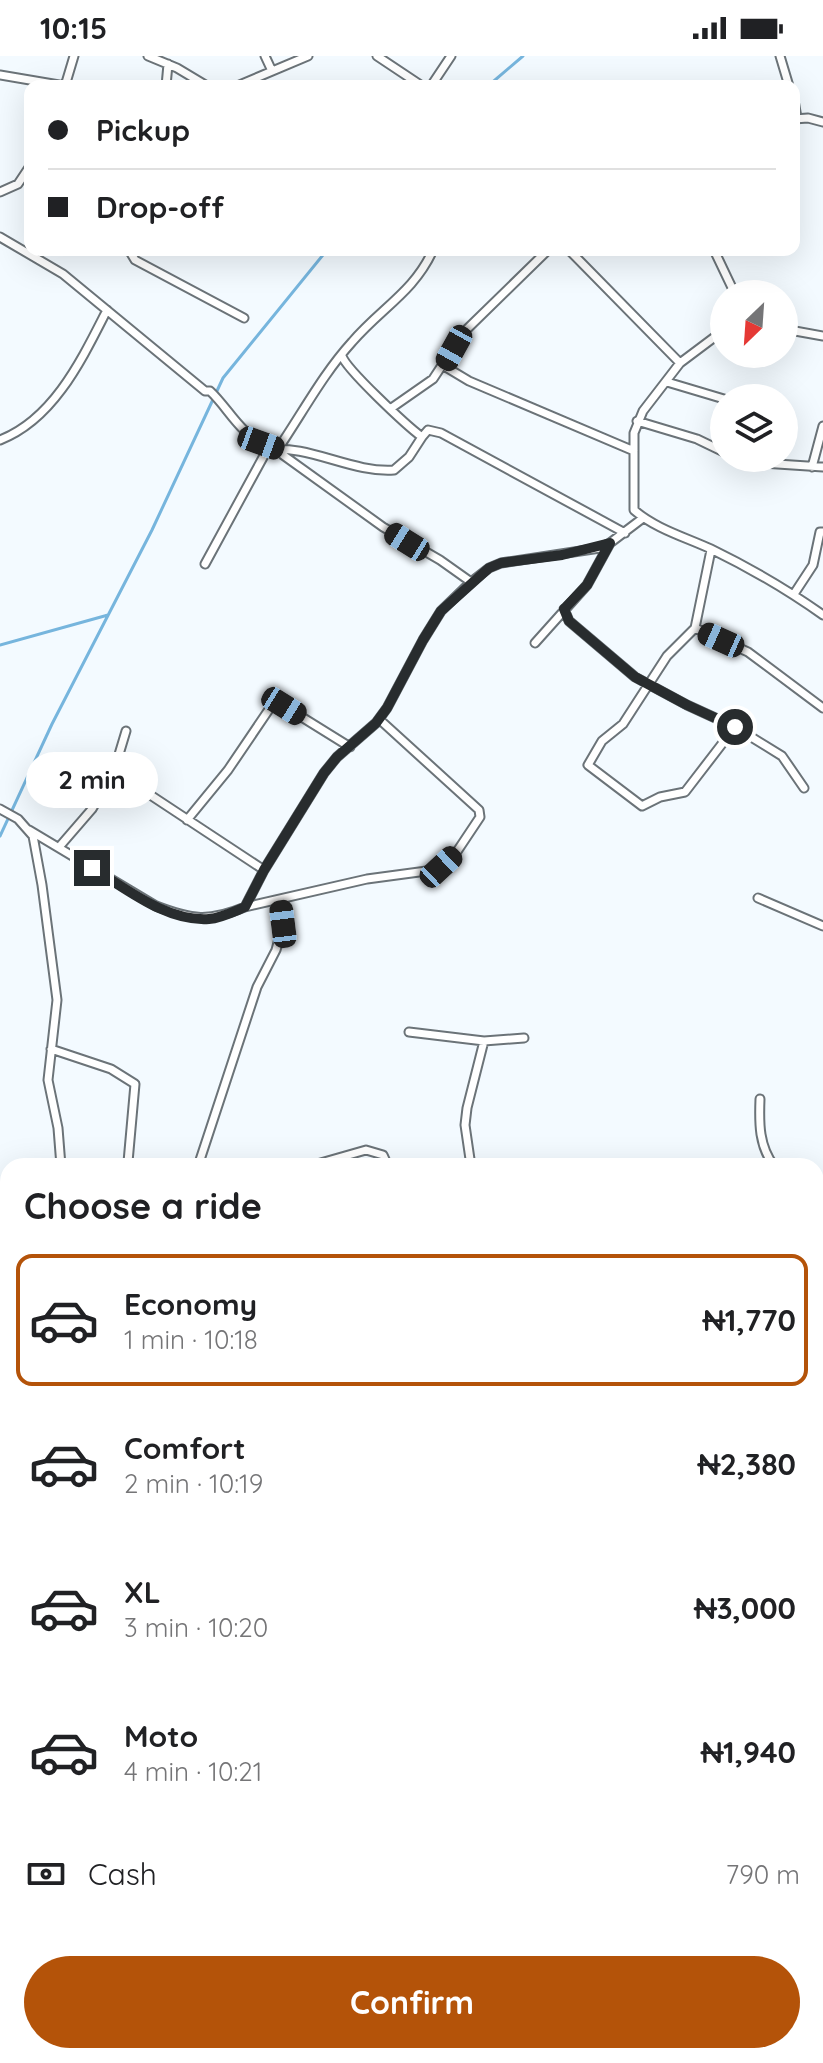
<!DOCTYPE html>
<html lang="en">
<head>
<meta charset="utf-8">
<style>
  :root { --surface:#fff; --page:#f6f6f6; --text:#202124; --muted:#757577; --line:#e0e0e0; --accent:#b45309 }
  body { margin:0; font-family:Quicksand,sans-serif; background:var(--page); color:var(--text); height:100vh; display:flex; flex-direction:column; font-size:30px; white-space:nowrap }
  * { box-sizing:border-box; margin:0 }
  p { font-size:26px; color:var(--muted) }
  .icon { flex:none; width:44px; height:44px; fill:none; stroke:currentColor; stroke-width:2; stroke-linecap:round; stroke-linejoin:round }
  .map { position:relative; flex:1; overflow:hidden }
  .sheet { position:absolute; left:0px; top:1102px; width:824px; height:906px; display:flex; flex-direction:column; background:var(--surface); border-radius:24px 24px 0 0; box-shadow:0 8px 32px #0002 }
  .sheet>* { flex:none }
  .banner { position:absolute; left:24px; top:24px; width:776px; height:176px; border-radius:16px; box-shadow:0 8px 32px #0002; display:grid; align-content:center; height:176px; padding:0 24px; background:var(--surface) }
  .needle { width:52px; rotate:205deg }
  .fabs { position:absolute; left:710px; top:224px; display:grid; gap:16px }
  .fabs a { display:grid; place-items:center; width:88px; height:88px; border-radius:50%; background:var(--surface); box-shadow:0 8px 32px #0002; font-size:40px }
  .end { position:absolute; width:36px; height:36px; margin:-18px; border:10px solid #282c2e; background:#fff; box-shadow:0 0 0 4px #fff }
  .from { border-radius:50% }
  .bubble { position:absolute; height:56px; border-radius:28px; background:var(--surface); box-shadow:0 8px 32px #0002; font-size:26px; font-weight:800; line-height:56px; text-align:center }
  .car { position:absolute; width:24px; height:48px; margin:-24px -12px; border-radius:10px; box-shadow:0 0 6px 2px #0007; background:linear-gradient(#222 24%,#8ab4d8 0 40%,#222 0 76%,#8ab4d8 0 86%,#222 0) }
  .banner b { display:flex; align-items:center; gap:28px; height:76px; font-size:30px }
  .banner b+b { border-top:2px solid var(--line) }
  .banner i { width:20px; height:20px; background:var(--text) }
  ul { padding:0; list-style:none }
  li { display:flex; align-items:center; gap:24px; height:132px; margin:0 16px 12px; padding:0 8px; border:4px solid transparent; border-radius:16px }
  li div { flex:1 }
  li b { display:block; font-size:30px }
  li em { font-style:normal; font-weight:800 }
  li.current { border-color:var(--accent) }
  li>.icon { width:72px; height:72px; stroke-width:1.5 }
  h2 { padding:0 24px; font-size:36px; line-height:96px }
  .pay { display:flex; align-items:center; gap:20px; height:88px; padding:0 24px; font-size:30px }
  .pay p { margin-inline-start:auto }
  .cta { display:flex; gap:16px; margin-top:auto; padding:16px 24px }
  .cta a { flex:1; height:92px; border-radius:48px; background:var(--accent); color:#fff; font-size:32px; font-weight:800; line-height:92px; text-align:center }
  .status { display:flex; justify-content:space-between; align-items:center; height:56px; padding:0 40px; background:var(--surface); direction:ltr }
  .status svg { height:22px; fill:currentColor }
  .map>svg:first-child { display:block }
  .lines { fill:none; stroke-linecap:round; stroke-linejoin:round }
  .stream { stroke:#76b5dd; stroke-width:3 }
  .street-casing { stroke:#6b7378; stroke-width:11 }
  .street { stroke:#fff; stroke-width:7 }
  .route { stroke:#282c2e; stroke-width:10 }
</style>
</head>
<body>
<div class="status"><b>10:15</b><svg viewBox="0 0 49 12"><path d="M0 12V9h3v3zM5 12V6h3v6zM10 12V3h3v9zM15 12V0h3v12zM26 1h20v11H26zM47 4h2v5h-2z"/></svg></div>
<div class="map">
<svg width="823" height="2007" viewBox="0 0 823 2007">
  <rect width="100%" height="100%" fill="#f3faff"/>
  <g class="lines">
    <path class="stream" d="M488,30L523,0
      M0,589L108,559
      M0,780L52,668L152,474L223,322L327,194
      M0,1267L8,1283
      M669,2000L681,2007"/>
    <g class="street-casing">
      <path id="street" d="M148,0L177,12L207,30
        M265,0L272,15
        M377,0L422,30
        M780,0L789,30
        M0,19L65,30L74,0
        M166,30L168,8
        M237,30L308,0
        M431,30L451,0
        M794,44L797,62
        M794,63L808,62L823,66
        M0,136L18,128L30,110
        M0,181L63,218L205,335H210C223,347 232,363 245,375C256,385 274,387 283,399L383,471L440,504L471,526
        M129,194L135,204L244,262
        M569,194L680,307L643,355L634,377V454C656,473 685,481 711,493C750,512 788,534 823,559
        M714,194L735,238
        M784,273L823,280
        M342,300C346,313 407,370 422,381L428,374L441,377L625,477
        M680,307L724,274
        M444,310L469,325L634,395
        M667,326L724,343
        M390,353L433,323L464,276L548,194
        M637,365L697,383L724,396
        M0,384C54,363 82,303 107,254
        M278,393C303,356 323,318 352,286C381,252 414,236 433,194
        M740,402L761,407L823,411
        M812,411L823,370
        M711,494L695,572L667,600L623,668L602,685L588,709L642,750L660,741L685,736L735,671
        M205,508L267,394C309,388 351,417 394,414L409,401L422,381
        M794,538L813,509L820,476H823
        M564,553L569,565L635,621L687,649L735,671L782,700L804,732
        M695,572L748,596L823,652
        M535,587L587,529L610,487
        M114,715L126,675
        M0,753L18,763L33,780L42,829L57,944L48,1024L58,1072L61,1110
        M187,764L228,714L272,649L284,650L350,691
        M29,774L156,850C192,864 209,866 245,851L264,814L324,717L337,701L376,667L387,652L423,584L441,555L471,526L489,512L501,507L600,492L610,487L643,462
        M60,790L92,753L114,715L264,814
        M758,842L823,870
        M245,851L367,823L434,814L456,797L480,761L479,754L379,663
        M409,976L484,985L524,982
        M51,993L111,1013L135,1028L128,1106L132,1110
        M760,1043C759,1068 759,1090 774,1110
        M198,1110L257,931L276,894L283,868L280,843
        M310,1110L366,1094L383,1099L388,1110
        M471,1110L465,1069L467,1052L484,985
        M816,1139L823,1145
        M816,1193L823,1200
        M816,1215L823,1205
        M0,1333L8,1338
        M816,1420L823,1405
        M0,1567L8,1558
        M816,1616L823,1619
        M0,1697L8,1695
        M816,1702L823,1691
        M0,1775H8
        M816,1793L823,1796
        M412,2000L415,2007
        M241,2007L245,2004L255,2007
        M336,2007L343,2000
        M442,2007L455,2000"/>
    </g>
    <use href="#street" class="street"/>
  </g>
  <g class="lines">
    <path class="route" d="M92,812C126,832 166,866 209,863C221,862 233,856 245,851L264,814L324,717L337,701L376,667L387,652L423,584L441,555L489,512L501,507L562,499L610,487L587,529L564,553L569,565L635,621L687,649L735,671"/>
  </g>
</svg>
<div class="fabs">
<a><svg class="needle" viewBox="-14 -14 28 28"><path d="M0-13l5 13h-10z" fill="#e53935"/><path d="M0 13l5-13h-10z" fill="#757577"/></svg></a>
<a><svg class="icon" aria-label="layers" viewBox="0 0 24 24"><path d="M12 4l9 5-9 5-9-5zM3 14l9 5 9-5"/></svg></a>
</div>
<i class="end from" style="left:735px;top:671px"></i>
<i class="end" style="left:92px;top:812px"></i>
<div class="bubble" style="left:26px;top:696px;width:132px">2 min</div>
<i class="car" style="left:454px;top:292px;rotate:209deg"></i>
<i class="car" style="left:261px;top:387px;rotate:110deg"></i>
<i class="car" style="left:407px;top:486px;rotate:302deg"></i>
<i class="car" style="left:721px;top:584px;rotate:294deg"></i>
<i class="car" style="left:284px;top:650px;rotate:122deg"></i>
<i class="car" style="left:441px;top:811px;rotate:47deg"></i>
<i class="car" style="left:283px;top:868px;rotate:353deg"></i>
<div class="banner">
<b><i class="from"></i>Pickup</b>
<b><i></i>Drop-off</b>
</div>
<section class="sheet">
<h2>Choose a ride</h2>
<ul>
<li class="current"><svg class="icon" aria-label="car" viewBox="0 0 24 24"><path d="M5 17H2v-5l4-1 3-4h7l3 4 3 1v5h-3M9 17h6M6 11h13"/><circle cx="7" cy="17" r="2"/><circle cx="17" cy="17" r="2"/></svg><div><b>Economy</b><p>1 min · 10:18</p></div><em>₦1,770</em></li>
<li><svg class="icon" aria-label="car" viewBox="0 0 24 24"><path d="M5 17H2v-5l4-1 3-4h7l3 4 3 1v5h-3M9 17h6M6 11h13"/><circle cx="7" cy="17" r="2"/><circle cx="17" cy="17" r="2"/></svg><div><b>Comfort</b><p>2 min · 10:19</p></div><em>₦2,380</em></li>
<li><svg class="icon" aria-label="car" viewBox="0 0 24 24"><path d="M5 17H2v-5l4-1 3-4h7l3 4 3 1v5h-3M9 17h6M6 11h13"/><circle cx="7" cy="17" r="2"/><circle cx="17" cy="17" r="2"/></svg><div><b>XL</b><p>3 min · 10:20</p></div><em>₦3,000</em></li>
<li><svg class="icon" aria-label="car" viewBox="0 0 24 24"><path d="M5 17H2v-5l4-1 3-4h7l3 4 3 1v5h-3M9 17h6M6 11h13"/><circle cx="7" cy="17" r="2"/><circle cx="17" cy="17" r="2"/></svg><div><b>Moto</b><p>4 min · 10:21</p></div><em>₦1,940</em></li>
</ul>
<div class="pay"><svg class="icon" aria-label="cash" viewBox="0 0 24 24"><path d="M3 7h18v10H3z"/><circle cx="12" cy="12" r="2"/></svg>Cash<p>790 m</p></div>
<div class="cta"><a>Confirm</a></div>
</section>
</div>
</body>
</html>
